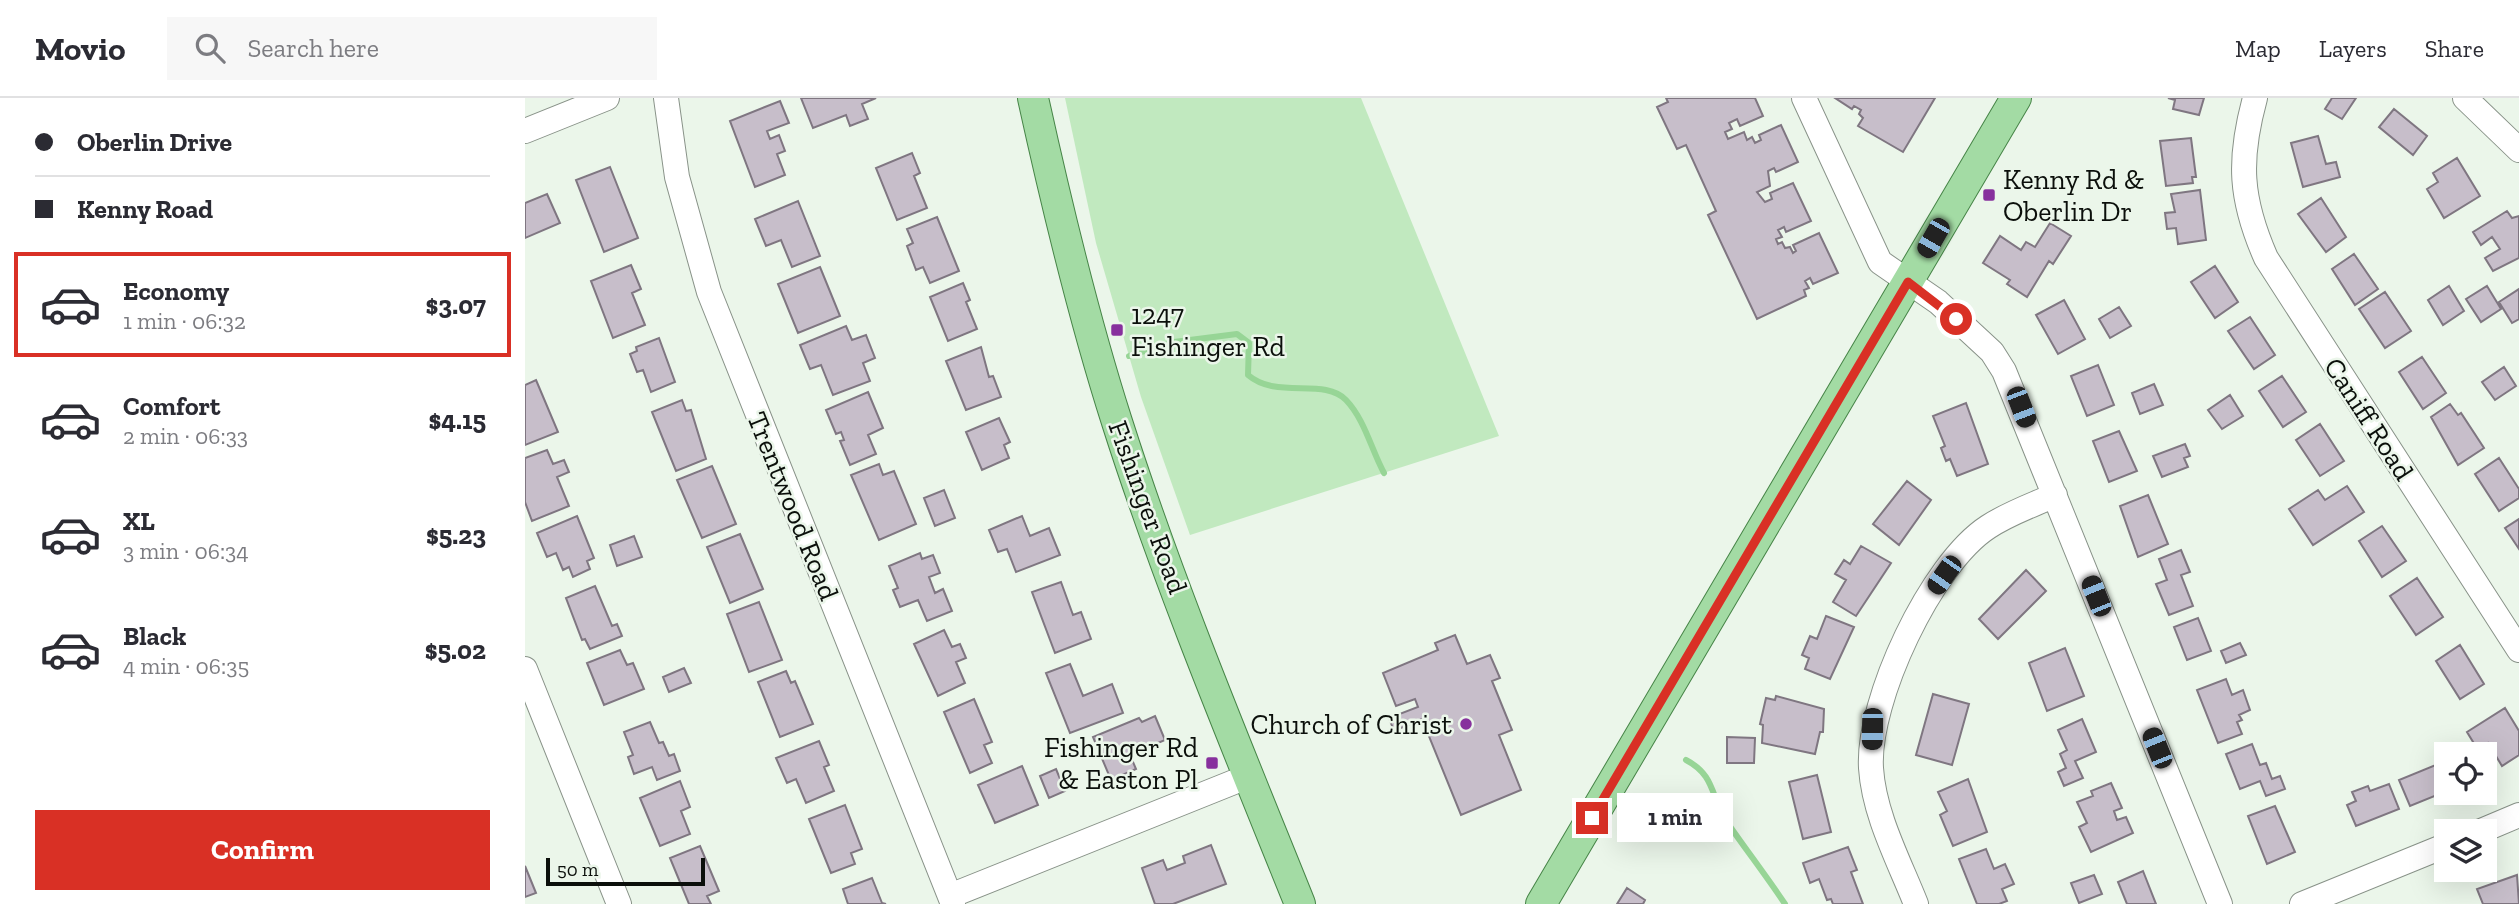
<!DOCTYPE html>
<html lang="en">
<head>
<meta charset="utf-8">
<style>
  :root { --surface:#fff; --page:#f7f7f7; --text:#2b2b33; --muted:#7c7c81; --line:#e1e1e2; --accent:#d93025 }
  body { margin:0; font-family:"Zilla Slab",serif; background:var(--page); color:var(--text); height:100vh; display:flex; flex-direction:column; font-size:26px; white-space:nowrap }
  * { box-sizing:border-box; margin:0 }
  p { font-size:23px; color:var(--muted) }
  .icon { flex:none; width:38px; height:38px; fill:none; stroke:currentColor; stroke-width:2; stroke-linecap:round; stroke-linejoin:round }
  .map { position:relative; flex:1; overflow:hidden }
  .details { display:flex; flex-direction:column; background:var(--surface); width:525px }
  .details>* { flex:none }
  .guide { display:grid; align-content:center; height:154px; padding:0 35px; background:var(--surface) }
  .buttons { position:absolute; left:1909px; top:644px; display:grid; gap:14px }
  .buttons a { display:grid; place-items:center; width:63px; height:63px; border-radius:0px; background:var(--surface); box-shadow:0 7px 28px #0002; font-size:35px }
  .scale { position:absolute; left:21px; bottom:18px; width:159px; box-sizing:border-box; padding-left:7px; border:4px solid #0b0f0b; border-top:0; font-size:19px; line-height:24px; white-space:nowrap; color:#0b0f0b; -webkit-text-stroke:5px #ebf6ea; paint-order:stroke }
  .end { position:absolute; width:32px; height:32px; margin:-16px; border:9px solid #d93025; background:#fff; box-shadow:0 0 0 4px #fff }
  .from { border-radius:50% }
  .bubble { position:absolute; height:49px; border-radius:0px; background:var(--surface); box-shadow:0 7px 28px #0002; font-size:23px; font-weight:700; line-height:49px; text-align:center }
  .car { position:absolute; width:21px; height:42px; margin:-21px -10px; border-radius:9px; box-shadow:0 0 5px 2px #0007; background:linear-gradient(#222 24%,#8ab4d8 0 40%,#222 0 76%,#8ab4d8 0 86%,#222 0) }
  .guide b { display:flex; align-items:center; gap:24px; height:66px; font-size:26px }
  .guide b+b { border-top:2px solid var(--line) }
  .guide i { width:18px; height:18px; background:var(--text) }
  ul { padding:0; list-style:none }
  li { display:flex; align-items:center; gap:21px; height:105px; margin:0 14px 10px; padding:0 21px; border:4px solid transparent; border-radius:0px }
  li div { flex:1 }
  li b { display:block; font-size:26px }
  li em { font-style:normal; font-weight:700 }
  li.active { border-color:var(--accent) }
  li>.icon { width:63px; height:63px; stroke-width:1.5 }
  .primary-button { display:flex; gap:14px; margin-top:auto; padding:14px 35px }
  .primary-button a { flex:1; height:80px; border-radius:0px; background:var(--accent); color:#fff; font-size:28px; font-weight:700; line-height:80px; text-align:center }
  header { display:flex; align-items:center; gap:42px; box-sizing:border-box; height:98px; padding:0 35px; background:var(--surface); border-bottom:2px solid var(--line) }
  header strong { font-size:33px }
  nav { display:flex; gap:38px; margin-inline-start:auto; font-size:24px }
  .search { width:490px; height:63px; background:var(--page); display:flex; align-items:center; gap:18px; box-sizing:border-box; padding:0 24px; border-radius:0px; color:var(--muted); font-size:26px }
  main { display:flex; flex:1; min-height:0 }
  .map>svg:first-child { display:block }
  .green { fill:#c1e9bf }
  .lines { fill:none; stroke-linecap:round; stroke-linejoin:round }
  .stream { stroke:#97d596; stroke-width:6 }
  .building { fill:#c7beca; stroke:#7f7681; stroke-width:2 }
  .minor-casing { stroke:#889288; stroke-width:26 }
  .major-casing { stroke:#468447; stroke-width:32 }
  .minor { stroke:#fff; stroke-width:24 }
  .major { stroke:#a3dba4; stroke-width:30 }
  .route { stroke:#d93025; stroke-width:9 }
  .poi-dot { fill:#87309d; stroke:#ebf6ea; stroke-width:2.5 }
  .labels { text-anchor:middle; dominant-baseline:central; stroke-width:5; stroke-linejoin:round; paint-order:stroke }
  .poi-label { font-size:28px; fill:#0b0f0b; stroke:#ebf6ea; text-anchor:start }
  .street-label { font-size:28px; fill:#0b0f0b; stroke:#ebf6ea }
</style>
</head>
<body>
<header>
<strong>Movio</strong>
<div class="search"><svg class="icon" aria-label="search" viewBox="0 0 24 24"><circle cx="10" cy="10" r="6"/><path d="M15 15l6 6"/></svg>Search here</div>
<nav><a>Map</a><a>Layers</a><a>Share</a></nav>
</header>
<main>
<section class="details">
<div class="guide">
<b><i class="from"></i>Oberlin Drive</b>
<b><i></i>Kenny Road</b>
</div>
<ul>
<li class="active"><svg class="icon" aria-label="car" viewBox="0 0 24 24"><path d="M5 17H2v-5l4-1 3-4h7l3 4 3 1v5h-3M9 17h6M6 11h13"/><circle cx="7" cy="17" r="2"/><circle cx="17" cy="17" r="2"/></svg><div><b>Economy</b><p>1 min · 06:32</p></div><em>$3.07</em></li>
<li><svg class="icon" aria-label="car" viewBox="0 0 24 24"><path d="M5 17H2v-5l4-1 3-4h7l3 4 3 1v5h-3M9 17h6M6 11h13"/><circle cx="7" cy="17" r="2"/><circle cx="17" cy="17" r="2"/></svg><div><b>Comfort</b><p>2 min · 06:33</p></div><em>$4.15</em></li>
<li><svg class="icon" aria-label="car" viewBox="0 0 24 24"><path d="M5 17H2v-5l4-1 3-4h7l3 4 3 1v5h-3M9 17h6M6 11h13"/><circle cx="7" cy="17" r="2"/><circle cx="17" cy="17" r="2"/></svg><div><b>XL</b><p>3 min · 06:34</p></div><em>$5.23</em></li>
<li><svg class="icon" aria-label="car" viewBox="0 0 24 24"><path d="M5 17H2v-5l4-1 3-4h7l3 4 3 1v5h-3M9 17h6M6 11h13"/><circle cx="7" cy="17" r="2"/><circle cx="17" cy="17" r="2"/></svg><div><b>Black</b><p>4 min · 06:35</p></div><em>$5.02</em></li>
</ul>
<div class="primary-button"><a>Confirm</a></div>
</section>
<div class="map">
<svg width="1994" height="806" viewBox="0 0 1994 806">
  <rect width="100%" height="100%" fill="#ebf6ea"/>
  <path class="green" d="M540,0H836L974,338L665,437L616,299L571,145Z"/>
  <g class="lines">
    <path class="stream" d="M604,258L649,244L712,236L724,245L723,277C752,302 799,279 821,302C840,322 846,351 859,375
      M1161,662C1192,678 1185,701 1204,727C1222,753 1242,779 1260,806"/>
  </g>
  <path class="building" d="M276,0H351L337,6L343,21L325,28L321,17L288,30Z
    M1141,0H1230L1238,18L1215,28L1212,21L1204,25L1207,31L1200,34L1203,41L1219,34L1222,42L1227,39L1230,45L1236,42L1234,37L1256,27L1273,64L1251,74L1249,70L1243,73L1245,88L1232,94L1240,104L1247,101L1245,95L1268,85L1286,123L1261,134L1259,129L1253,132L1257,139L1251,141L1253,146L1257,144L1260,150L1265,149L1268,155L1271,153L1268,147L1294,135L1313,175L1288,186L1285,180L1280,183L1284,190L1279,192L1281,198L1232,221L1183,117L1191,113L1161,47L1152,51L1132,9L1143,4Z
    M1310,0H1410L1378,54L1333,28L1338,20L1334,16L1336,12L1329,8L1327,11Z
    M1643,0H1679L1674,17L1648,11L1650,2Z
    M1807,0H1806H1831L1817,21L1800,11Z
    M255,3L264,25L242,33L245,41L254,37L260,53L252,56L260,77L230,89L205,23Z
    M1869,11L1902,38L1888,57L1854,29Z
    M1793,38L1801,66L1811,64L1815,79L1778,89L1766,45Z
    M1666,40L1671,79H1667L1668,85L1641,88L1635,43Z
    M387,55L395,75L389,78L402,110L372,122L351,70Z
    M1932,60L1955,98L1919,120L1902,91L1913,84L1908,75Z
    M85,69L113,140L79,154L51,82Z
    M1675,92L1681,142L1653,146L1651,130L1642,131L1640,115L1650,114L1646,96Z
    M22,96L35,125L0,140V105Z
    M1796,100L1821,139L1801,154L1773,116Z
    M273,103L295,158L267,169L256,142L241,148L230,121Z
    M1982,113L1987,120L1994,118V160L1968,173L1960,160L1975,151L1967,139L1956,147L1948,134Z
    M412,119L434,173L405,185L398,169L391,172L382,148L388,145L382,131Z
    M1525,125L1546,138L1528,166L1524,163L1502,199L1482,186L1485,182L1458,165L1475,138L1496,152L1501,144L1510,149Z
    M1829,156L1853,191L1830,207L1807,171Z
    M106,167L116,191L107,195L120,227L88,240L66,183Z
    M1690,168L1713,204L1690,220L1666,184Z
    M295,169L315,218L273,235L253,186Z
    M438,185L445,202L441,204L452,231L423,243L405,199Z
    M1924,188L1939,213L1918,227L1903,202Z
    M1962,188L1976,211L1956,224L1941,201Z
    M1994,191V221L1987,225L1974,204Z
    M1860,194L1886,233L1860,250L1834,211Z
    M1539,202L1560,241L1533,256L1511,217Z
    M1594,209L1606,228L1585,240L1574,221Z
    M1725,219L1750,257L1729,271L1703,233Z
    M321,228L327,242L341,237L350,260L338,265L345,283L308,297L296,267L285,271L275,247Z
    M134,240L150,284L126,294L118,272L112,274L105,256L112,253L111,249Z
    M456,249L464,279L468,278L476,299L441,312L421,263Z
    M1897,259L1921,295L1898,311L1874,274Z
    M1573,267L1589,307L1562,318L1546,278Z
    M1979,269L1991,288L1970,302L1957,284Z
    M1757,278L1781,314L1758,329L1734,293Z
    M11,282L33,334L0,347V287Z
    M1629,286L1638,307L1615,316L1607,295Z
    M343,294L358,330L343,337L351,356L325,367L315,343L319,342L316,334L311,336L301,312Z
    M1705,297L1718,318L1697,331L1683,312Z
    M157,302L161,313L166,312L181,361L151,373L127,314Z
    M1441,305L1463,366L1432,378L1425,361L1421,363L1416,350L1420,348L1408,318Z
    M1925,306L1933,317L1936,315L1959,350L1933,367L1906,319Z
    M474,320L485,344L479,347L484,360L457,372L441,334Z
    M1795,326L1819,363L1795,378L1771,342Z
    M1594,333L1612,373L1584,384L1568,343Z
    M1660,346L1665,358L1659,360L1663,369L1637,379L1628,358Z
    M22,352L28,366L39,362L44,374L32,379L44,408L7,423L0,404V360Z
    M1974,360L1994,391V400L1974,413L1950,376Z
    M354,366L358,377L369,373L391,426L354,442L326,377Z
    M187,368L211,426L177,440L152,382Z
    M1382,383L1406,402L1374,447L1348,426Z
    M1822,388L1839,414L1788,447L1764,411L1793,392L1800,402Z
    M419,392L430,420L410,428L399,400Z
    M1623,397L1643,446L1613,459L1595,408Z
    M52,418L69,460L62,463L65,471L48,479L44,469L38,472L31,455L22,459L12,435Z
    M497,418L505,438L524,430L535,457L491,474L482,451L473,454L464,432Z
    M1994,421V451L1980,430Z
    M1857,428L1881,463L1857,479L1834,443Z
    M215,436L238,491L205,505L182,449Z
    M109,438L117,459L92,468L85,447Z
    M1336,448L1366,465L1331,518L1308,504L1321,482L1310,476L1319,462L1325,466Z
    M1656,452L1665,474L1656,477L1668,508L1644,517L1631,486L1642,482L1634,461Z
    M395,455L397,461L408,457L415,475L404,479L410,495L418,491L427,513L402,523L393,502L375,509L368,492L373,490L364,468Z
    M1501,472L1521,493L1473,541L1454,521Z
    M1892,480L1918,519L1891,537L1865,498Z
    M536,484L548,517L556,514L566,541L530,555L507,494Z
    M70,488L87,528L92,526L97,538L65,551L60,541L57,542L41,500Z
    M234,504L257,562L224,574L202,516Z
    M1301,518L1329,529L1305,581L1280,571L1284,560L1277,557L1285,538L1292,541Z
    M1673,520L1686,553L1662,562L1649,529Z
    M419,532L427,549L435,546L441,560L431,564L440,585L413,598L389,546Z
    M930,537L942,566L965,557L975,580L967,583L987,632L974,637L996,692L936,717L897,621L869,633L864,620L893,609L890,601L871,608L858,575L913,552L910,545Z
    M1715,545L1721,557L1701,565L1696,553Z
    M1935,547L1959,586L1935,601L1911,563Z
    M1540,550L1559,598L1522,613L1504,565Z
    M95,552L102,567L108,565L119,591L79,607L62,565Z
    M545,566L558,598L587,586L598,615L545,635L521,575Z
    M159,570L166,585L144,594L138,579Z
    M261,573L266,585L270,583L288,626L255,639L233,584Z
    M1701,581L1707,597L1718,592L1725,612L1714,617L1717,622L1712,624L1717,636L1693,645L1672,592Z
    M1408,596L1444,606L1427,667L1391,657Z
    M1251,598L1299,611L1298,634H1295L1290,656L1237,645L1238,627L1235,626L1241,600L1250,602Z
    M449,601L467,644L459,647L467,665L445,675L419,614Z
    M1980,610L1994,633V657L1977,668L1963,645L1953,652L1942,634Z
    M630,618L640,642L605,657L611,671L586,682L568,639L614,620L617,624Z
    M1557,621L1571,654L1550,663L1558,680L1539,688L1533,674L1541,670L1535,656L1542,652L1533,632Z
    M125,624L134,645L138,644L144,658L149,656L155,673L132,682L127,669L109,676L103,659L108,657L99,634Z
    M1202,639L1230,640L1229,665H1202Z
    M294,643L304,667L299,669L309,693L281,705L271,681L262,685L251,660Z
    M1727,646L1735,667L1741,665L1747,681L1755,678L1760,691L1741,698L1735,683L1715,691L1701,656Z
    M1913,666L1922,693L1885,708L1874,682Z
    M497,668L513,707L470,725L453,687Z
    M531,671L540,693L524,700L515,678Z
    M1292,677L1306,734L1278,741L1264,684Z
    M1443,681L1462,734L1428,748L1415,717L1422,713L1413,694Z
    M155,683L165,709L156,713L165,736L135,748L115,700Z
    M1586,685L1597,710L1589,713L1592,722L1601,719L1608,735L1566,754L1554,729L1562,725L1552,704L1568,698L1566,693Z
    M1864,686L1874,711L1831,728L1822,707L1831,703L1827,694L1843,688L1845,693Z
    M320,707L337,751L326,755L330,766L306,775L284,721Z
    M1750,708L1770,754L1742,766L1723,718Z
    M686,747L701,786L648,806H630L617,770L638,762L642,772L660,765L658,758Z
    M175,748L194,793L182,798L186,806H164L145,760Z
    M1323,749L1332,772L1326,774L1338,806H1308L1306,801L1302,802L1294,781L1285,785L1278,765Z
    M1461,751L1469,771L1480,766L1489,786L1477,791L1482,803L1474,806H1452L1434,761Z
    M0,768L11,795L0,799Z
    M1618,773L1631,806H1602L1593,784Z
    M1569,777L1577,796L1554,805L1546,785Z
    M1992,777L1994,806H1958L1952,791Z
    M347,780L357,805L361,806H323L318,791Z
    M1102,790L1120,802L1118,806H1092Z"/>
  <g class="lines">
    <g class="minor-casing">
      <path id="minor" d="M141,0L152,79L184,194L428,806
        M1279,0L1355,164L1413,204L1467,254L1479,273L1695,806
        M1730,0C1713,62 1715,101 1741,160L1994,552
        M1940,0L1994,52
        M0,33L82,0
        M0,571L94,806
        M1956,733L1994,717
        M425,798L724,678
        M1391,806C1374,763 1349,717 1346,670C1342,603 1406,466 1463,429C1484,415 1508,407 1530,397
        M1777,806L1922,747"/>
    </g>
    <g class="major-casing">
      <path id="major" d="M508,0C532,109 558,218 592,324C644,487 711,647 775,806
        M1016,806L1491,0"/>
    </g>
    <use href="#minor" class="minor"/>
    <use href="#major" class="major"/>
  </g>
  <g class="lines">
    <path class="route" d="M1067,720L1383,184L1431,221"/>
  </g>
  <g class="poi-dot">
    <rect x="1457" y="90" width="14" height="14" rx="3.5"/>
    <rect x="585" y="225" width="14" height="14" rx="3.5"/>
    <circle cx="941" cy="626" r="7"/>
    <rect x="680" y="658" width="14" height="14" rx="3.5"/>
  </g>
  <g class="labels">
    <g class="poi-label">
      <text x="1478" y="81">Kenny Rd &amp;<tspan x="1478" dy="32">Oberlin Dr</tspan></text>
      <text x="606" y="216">1247<tspan x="606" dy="32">Fishinger Rd</tspan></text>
      <text x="927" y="626" text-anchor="end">Church of Christ</text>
      <text x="673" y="649" text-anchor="end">Fishinger Rd<tspan x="673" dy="32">&amp; Easton Pl</tspan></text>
    </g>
    <g class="street-label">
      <text transform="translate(1844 321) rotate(57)">Caniff Road</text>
      <text transform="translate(268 408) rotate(68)">Trentwood Road</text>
      <text transform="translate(623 409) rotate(70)">Fishinger Road</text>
    </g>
  </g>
</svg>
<div class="buttons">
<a><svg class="icon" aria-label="locate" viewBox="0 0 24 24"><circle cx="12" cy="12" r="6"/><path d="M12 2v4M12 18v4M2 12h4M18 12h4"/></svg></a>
<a><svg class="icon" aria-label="layers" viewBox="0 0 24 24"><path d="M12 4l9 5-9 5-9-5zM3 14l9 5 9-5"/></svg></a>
</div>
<div class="scale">50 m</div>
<i class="end from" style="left:1431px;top:221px"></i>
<i class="end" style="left:1067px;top:720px"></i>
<div class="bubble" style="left:1092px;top:695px;width:116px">1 min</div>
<i class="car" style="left:1408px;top:140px;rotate:210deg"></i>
<i class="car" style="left:1496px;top:309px;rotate:159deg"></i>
<i class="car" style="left:1419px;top:477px;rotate:215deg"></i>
<i class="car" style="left:1571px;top:498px;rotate:338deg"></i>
<i class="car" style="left:1347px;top:631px;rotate:181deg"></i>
<i class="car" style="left:1632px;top:650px;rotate:338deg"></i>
</div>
</main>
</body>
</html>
